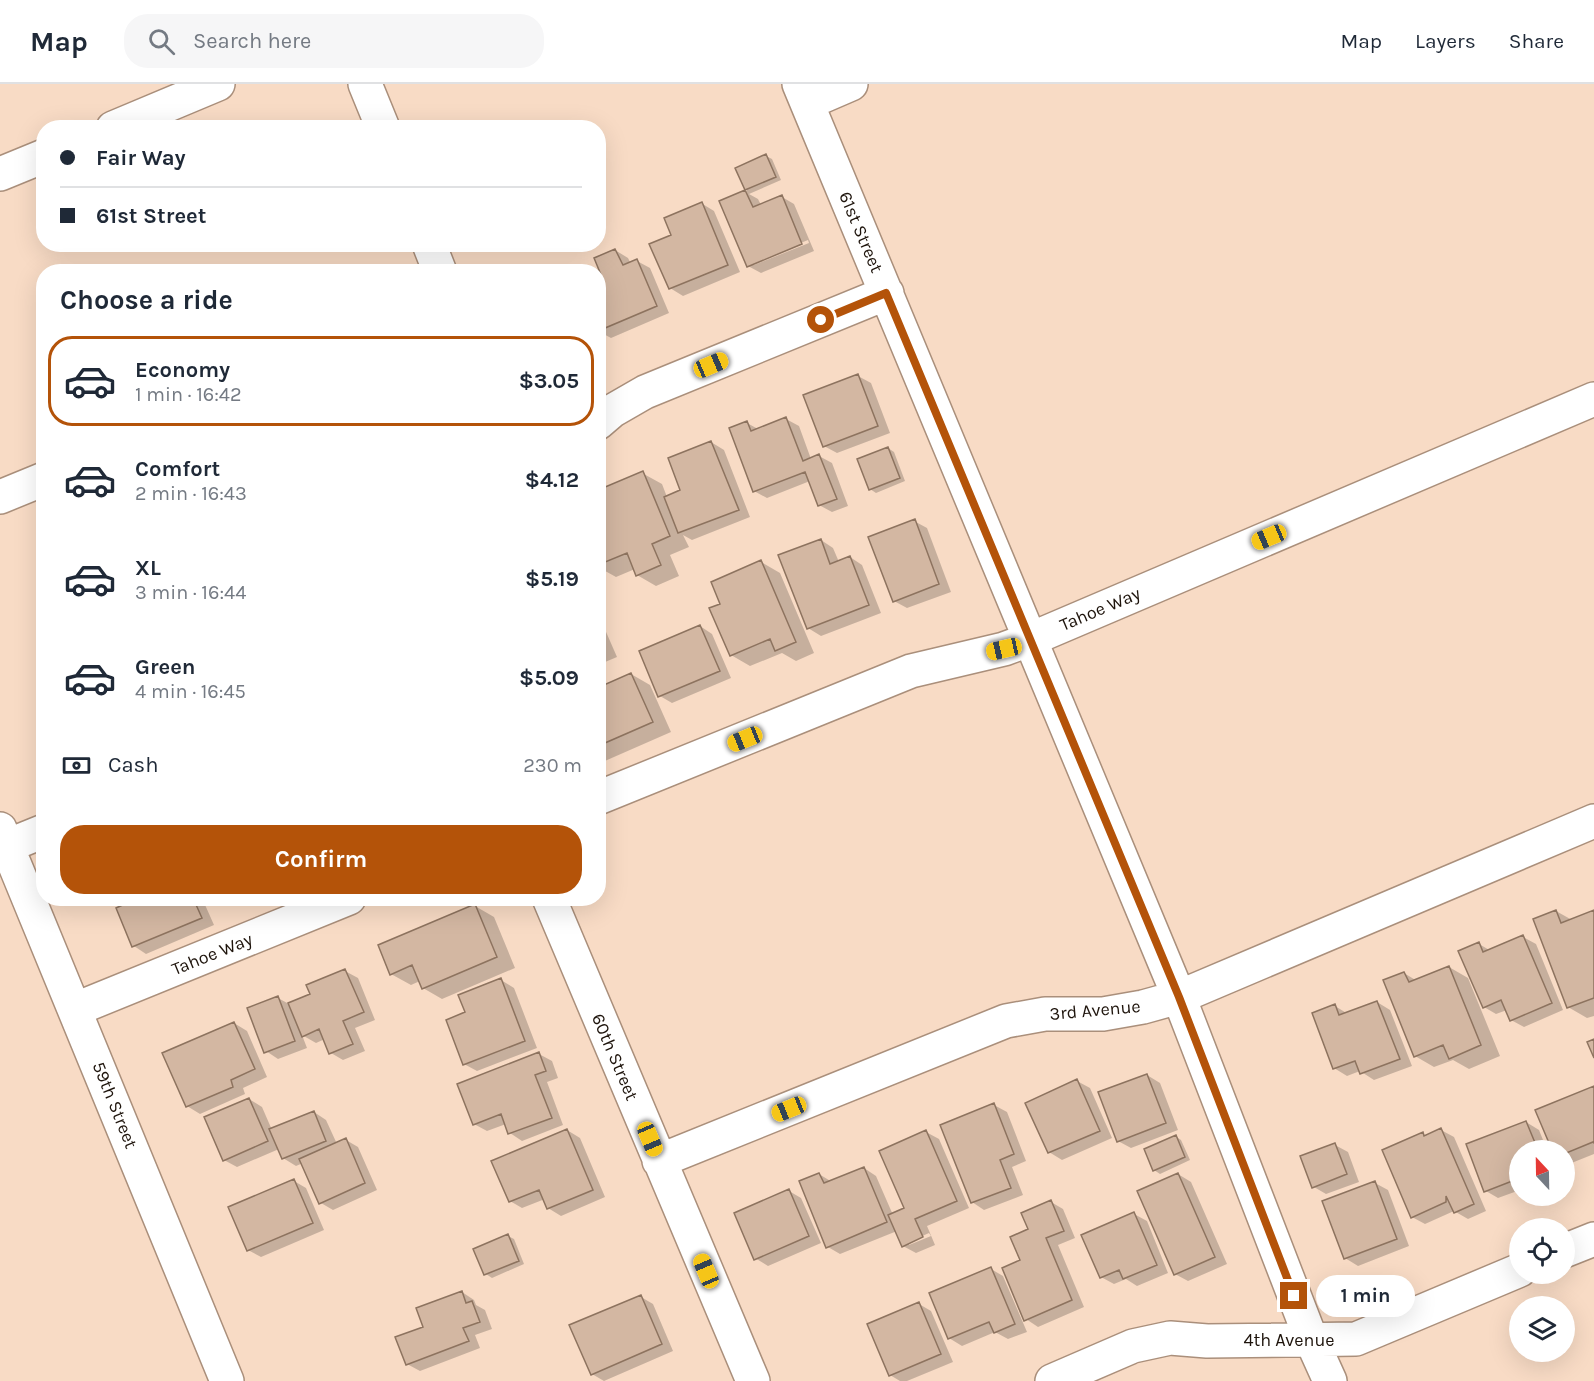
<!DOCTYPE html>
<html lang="en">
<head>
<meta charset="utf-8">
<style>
  :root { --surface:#fff; --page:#f6f6f7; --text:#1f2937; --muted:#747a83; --line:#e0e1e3; --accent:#b45309 }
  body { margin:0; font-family:Karla,sans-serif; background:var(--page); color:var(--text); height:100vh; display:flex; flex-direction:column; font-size:22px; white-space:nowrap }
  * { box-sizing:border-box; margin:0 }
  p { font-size:20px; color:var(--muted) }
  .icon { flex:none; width:33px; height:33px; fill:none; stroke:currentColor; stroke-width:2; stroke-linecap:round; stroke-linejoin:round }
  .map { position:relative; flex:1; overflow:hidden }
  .drawer { position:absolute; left:36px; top:180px; width:570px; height:642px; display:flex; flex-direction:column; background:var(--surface); border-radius:24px; box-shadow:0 6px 24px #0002 }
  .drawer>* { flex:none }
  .banner { position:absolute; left:36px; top:36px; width:570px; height:132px; border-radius:24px; box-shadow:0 6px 24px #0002; display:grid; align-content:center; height:132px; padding:0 24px; background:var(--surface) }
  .needle { width:39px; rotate:338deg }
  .buttons { position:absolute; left:1509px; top:1056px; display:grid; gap:12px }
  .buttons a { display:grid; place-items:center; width:66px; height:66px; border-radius:50%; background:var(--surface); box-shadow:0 6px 24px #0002; font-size:30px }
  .end { position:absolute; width:27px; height:27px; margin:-14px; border:8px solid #b45309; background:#fff; box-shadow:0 0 0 3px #fff }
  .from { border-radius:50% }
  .bubble { position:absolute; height:42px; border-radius:21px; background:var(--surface); box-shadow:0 6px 24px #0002; font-size:20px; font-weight:700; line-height:42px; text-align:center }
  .car { position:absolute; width:18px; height:36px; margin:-18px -9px; border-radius:8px; box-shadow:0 0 4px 2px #0007; background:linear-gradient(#f5c518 24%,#345 0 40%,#f5c518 0 76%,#345 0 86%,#f5c518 0) }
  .banner b { display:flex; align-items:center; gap:21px; height:57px; font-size:22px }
  .banner b+b { border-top:2px solid var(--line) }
  .banner i { width:15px; height:15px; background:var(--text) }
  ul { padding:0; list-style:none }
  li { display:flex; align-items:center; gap:18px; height:90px; margin:0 12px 9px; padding:0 12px; border:3px solid transparent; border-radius:24px }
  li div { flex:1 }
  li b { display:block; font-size:22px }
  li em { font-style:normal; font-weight:700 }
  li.active { border-color:var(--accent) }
  li>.icon { width:54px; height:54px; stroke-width:1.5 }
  h2 { padding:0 24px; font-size:27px; line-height:72px }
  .pay { display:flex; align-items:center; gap:15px; height:66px; padding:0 24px; font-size:22px }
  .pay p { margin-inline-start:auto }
  .action { display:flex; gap:12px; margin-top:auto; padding:12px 24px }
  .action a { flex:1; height:69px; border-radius:24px; background:var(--accent); color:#fff; font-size:24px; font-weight:700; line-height:69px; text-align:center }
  header { display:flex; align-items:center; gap:36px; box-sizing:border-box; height:84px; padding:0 30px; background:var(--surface); border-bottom:2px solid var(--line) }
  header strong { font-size:28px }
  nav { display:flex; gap:33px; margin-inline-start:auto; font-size:21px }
  .search { width:420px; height:54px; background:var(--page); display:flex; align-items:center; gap:15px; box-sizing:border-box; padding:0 21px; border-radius:24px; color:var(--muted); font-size:22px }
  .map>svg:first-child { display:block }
  .shadow { fill:#0003; fill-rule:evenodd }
  .building { fill:#d3b7a2; stroke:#8d735f; stroke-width:1.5 }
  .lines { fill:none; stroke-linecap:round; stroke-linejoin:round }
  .minor-casing { stroke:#aa8f7b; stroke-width:36 }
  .minor { stroke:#fff; stroke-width:33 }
  .route { stroke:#b45309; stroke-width:8 }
  .labels { text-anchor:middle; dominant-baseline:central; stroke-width:4.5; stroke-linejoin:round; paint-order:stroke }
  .street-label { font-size:18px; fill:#1e140c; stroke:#fff }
</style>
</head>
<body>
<header>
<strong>Map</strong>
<div class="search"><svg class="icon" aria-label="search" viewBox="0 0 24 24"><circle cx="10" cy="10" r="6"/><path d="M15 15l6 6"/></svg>Search here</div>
<nav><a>Map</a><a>Layers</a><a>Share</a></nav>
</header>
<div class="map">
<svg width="1594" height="1297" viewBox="0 0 1594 1297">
  <rect width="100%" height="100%" fill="#f8dbc5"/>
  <path class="shadow" d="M766,72L772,75L781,96L749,110L758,115L761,121L782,113L794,120L814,167L761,189L748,182L721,117L747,107L737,85ZM808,156L809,159L754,181V178Z
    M701,119L714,127L740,188L683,212L670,204L673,151Z
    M615,166L628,174L631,180L637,177L650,184L669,229L611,254L598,247L603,192Z
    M858,292L871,299L890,349L837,369L824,362Z
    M786,335L799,342L811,375L819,372L832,379L848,422L832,428L819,421L810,397L767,414L754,407L747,339L758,345Z
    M711,358L724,366L750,433L692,456L683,451L689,463L670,471L679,492L656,502L637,491L635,485L616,493L598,483V448L642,389L662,400L667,413L682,407Z
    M888,364L894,368L905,397L876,409L870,405Z
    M914,437L927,444L951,508L907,524L894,517Z
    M821,456L833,464L839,478L850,473L862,481L881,529L821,552L808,544Z
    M761,478L780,489L814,569L796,577L782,569L750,582L731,571Z
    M598,538L603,541L617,573L598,581Z
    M700,542L712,550L731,594L672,619L660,612Z
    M631,590L650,601L671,648L598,680V601L603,599L607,601Z
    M142,814H202L214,841L146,870L134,862L118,825Z
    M475,822L494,833L515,884L442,915L423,904L420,897L411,901L391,890Z
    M1556,827L1572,836L1594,828V932L1587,934L1568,923Z
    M1523,853L1536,860L1563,926L1524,943L1511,936L1507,926L1496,930L1484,923L1479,860L1491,867Z
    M1449,883L1468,894L1500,972L1469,985L1453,976L1434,983L1415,972L1404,889L1417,897Z
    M345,887L358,894L375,936L355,944L365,967L343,976L331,969L325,955L316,959L302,951L307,964L278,975L266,967L278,914L289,920L312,911Z
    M501,896L514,904L537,964L477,987L464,980L467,929Z
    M1377,918L1390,926L1412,982L1374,996L1360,987L1347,992L1334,984L1335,922L1348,930Z
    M234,939L247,947L267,993L243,1004L245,1010L200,1030L187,1022L164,970Z
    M539,970L552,977L558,994L547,998L563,1041L522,1057L510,1049L506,1040L487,1047L474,1040Z
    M1147,991L1160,999L1178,1046L1131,1064L1118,1057Z
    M1077,997L1090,1004L1112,1054L1062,1076L1049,1068Z
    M1594,1004V1070L1569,1080L1564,1078V1066H1554L1537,1027Z
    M249,1015L262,1023L272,1046L314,1028L326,1036L337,1060L346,1056L358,1063L377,1106L333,1126L321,1119L303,1079L296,1082L283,1074L279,1065L237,1083L224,1076Z
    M994,1021L1007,1028L1026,1077L1012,1083L1023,1111L984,1126L972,1118Z
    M1526,1038L1539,1046L1547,1066H1520V1106L1498,1114L1486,1107Z
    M567,1046L580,1054L605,1113L561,1132L548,1124L545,1115L522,1124L510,1117Z
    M1441,1046L1454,1053L1486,1127L1468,1135L1454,1127L1425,1140L1412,1133L1423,1050L1427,1052Z
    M926,1048L939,1055L969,1124L927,1142L935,1161L916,1169L903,1162L897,1147L840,1170L828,1163L819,1090L832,1098L864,1084L876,1092L893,1131L906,1125ZM929,1149L931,1152L909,1161V1158Z
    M1175,1052L1181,1056L1190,1076L1160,1090L1154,1086Z
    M1335,1061L1348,1068L1359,1098L1326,1110L1314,1103Z
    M1178,1090L1191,1098L1227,1180L1188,1197L1175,1190Z
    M294,1097L306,1104L324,1146L261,1173L248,1166Z
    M1375,1099L1388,1106L1409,1162L1358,1182L1345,1174Z
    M789,1107L801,1114L821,1159L768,1182L755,1174Z
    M1051,1118L1063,1125L1075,1154L1058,1161L1084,1223L1038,1243L1026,1235L1022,1177L1030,1146Z
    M1134,1130L1147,1137L1168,1189L1137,1202L1126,1195L1114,1200L1101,1193Z
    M508,1152L514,1155L524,1180L492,1194L486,1190L475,1166Z
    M991,1185L1003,1192L1027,1248L1008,1255L995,1248L962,1262L949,1254Z
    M462,1208L474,1216L476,1221L485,1226L492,1245L475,1251L480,1264L420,1287L407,1280L425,1243Z
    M641,1213L653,1220L673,1267L604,1297L592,1290Z
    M919,1220L931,1227L953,1278L907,1297H900L890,1291Z"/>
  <path class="building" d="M766,70L776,93L745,106L735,84Z
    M745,106L753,123L782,111L802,160L747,183L719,117Z
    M702,118L728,181L669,205L649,160L671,151L664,134Z
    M615,165L623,181L637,175L657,222L598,247V193L601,191L594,174Z
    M858,290L878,342L823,363L803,311Z
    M786,333L803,377L819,370L837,415L818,422L805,388L753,408L729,344L747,337L751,347Z
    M711,357L739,426L678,449L664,413L680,406L668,374Z
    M888,363L900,394L869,406L857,375Z
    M643,387L670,452L652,460L661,481L636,492L627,469L598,481V406Z
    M915,435L939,500L893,518L868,453Z
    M821,455L830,480L850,472L869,521L807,545L778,471Z
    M761,476L796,558L775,567L770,555L730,572L709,524L720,520L711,498Z
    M700,541L720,587L658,613L639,567Z
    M598,550L605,566L598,569Z
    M631,589L653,638L598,662V599L603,597L604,601Z
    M138,814H193L202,834L132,863L116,824Z
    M475,820L497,873L422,905L412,881L390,891L378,861Z
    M1556,826L1561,839L1594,826V914L1567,924L1533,835Z
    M1523,851L1552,919L1510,937L1501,916L1483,924L1458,867L1479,858L1483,868Z
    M1449,882L1481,961L1449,975L1443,961L1414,973L1383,896L1404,888L1409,898Z
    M345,885L364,928L343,937L353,960L329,970L319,945L302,953L288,919L310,910L306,901Z
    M501,894L525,957L463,981L446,936L465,928L458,911Z
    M278,912L295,957L264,969L247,924Z
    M1377,917L1400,975L1360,990L1355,977L1333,985L1312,929L1335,920L1339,931Z
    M234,938L255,985L231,996L233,1003L186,1023L162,969Z
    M1594,955V974L1587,958Z
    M539,968L546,987L535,991L552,1034L508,1050L501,1030L473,1041L457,1000Z
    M1147,990L1166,1039L1117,1058L1098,1008Z
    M1077,995L1100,1047L1048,1069L1025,1019Z
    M1594,1002V1059L1593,1058L1564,1070V1066H1552L1535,1026Z
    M249,1014L268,1057L223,1077L204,1033Z
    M994,1019L1014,1070L1000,1076L1011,1104L971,1119L940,1041Z
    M314,1027L326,1057L282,1075L269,1045Z
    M1526,1037L1538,1066H1520V1094L1484,1108L1466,1060Z
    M1441,1044L1474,1120L1454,1129L1446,1112V1118L1411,1134L1382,1066L1423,1048L1424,1052Z
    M567,1045L593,1106L547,1125L539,1106L509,1118L491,1077Z
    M926,1046L957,1117L915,1135L923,1153L902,1163L888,1131L904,1124L879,1067Z
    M1176,1051L1185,1073L1153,1087L1144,1065Z
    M346,1054L365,1099L319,1120L299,1075Z
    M1335,1059L1347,1090L1312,1104L1300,1072Z
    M864,1083L887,1138L826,1164L799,1097L819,1089L824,1099Z
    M1178,1089L1215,1173L1174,1191L1137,1107Z
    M294,1095L313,1139L247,1167L228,1123Z
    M1375,1097L1397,1155L1344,1175L1322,1117Z
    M789,1105L809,1152L754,1176L734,1129Z
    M1051,1116L1064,1147L1046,1154L1072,1216L1024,1237L1002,1184L1020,1176L1010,1153L1028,1145L1021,1129Z
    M1134,1128L1157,1181L1123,1195L1119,1186L1100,1194L1081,1151Z
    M508,1150L519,1177L484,1191L473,1165Z
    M991,1183L1015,1240L994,1249L989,1238L948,1255L929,1209Z
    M462,1207L466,1219L472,1217L480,1238L463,1244L469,1257L406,1281L395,1253L423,1243L416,1224Z
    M641,1211L662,1260L591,1291L569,1241Z
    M919,1218L941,1270L889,1292L867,1240Z"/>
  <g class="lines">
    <g class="minor-casing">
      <path id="minor" d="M365,0L383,44
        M799,0L1179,913L1311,1255L1330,1297
        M807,19L851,0
        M113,44L218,0
        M0,90L44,72
        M429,160L440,188
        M598,339L612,327L645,308L887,209
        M0,413L44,395
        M598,714L911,587L1004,565L1031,555L1594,315
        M0,745L227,1297
        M7,762L44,747
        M549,814L753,1297
        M76,925L349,814
        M659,1077L1006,937L1045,930H1103L1143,923L1179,913L1594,737
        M1564,1167L1594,1155
        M1052,1297L1133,1262L1170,1254L1207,1257L1356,1255L1520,1186"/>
    </g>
    <use href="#minor" class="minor"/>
  </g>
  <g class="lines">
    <path class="route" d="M821,236L886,209L1179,913L1294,1212"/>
  </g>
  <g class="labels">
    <g class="street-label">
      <text transform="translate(861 148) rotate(67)">61st Street</text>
      <text transform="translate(1100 525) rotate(-23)">Tahoe Way</text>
      <text transform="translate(212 870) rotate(-22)">Tahoe Way</text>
      <text transform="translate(1095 926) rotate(-5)">3rd Avenue</text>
      <text transform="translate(615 973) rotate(67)">60th Street</text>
      <text transform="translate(115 1021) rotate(68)">59th Street</text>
      <text x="1289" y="1256">4th Avenue</text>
    </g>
  </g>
</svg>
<div class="buttons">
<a><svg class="needle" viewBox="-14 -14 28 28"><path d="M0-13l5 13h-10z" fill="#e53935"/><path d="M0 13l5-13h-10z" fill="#747a83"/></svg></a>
<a><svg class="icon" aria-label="locate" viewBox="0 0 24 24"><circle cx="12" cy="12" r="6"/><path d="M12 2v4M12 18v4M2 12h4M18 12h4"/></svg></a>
<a><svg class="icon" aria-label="layers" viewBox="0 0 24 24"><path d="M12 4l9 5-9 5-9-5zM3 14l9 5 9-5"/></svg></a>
</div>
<i class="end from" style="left:821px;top:236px"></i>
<i class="end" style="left:1294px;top:1212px"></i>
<div class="bubble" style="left:1316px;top:1191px;width:99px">1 min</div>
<i class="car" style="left:711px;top:281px;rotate:67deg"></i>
<i class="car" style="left:1269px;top:453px;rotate:247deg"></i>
<i class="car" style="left:1004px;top:565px;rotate:257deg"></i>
<i class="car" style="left:745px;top:655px;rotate:248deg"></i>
<i class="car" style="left:789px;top:1025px;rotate:248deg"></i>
<i class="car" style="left:650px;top:1055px;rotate:157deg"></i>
<i class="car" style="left:706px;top:1187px;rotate:337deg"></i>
<div class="banner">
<b><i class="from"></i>Fair Way</b>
<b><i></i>61st Street</b>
</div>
<section class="drawer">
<h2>Choose a ride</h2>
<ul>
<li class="active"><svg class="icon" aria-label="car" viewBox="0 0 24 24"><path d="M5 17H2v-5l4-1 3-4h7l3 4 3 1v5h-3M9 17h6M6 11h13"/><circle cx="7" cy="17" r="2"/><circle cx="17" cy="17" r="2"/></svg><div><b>Economy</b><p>1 min · 16:42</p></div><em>$3.05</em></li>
<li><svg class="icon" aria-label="car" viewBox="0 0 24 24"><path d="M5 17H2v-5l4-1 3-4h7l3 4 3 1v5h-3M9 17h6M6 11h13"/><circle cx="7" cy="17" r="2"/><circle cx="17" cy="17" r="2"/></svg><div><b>Comfort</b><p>2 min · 16:43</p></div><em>$4.12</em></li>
<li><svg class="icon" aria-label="car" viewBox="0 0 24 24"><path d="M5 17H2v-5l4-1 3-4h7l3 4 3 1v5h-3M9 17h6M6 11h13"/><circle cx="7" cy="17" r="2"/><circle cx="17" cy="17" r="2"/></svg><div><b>XL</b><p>3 min · 16:44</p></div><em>$5.19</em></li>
<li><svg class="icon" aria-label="car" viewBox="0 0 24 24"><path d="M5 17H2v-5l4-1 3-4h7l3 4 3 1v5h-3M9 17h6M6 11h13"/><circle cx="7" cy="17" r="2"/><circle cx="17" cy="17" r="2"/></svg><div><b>Green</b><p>4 min · 16:45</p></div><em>$5.09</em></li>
</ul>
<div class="pay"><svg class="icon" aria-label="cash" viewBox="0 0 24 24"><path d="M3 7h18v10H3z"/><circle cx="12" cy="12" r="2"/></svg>Cash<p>230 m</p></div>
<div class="action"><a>Confirm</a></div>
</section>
</div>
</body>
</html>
